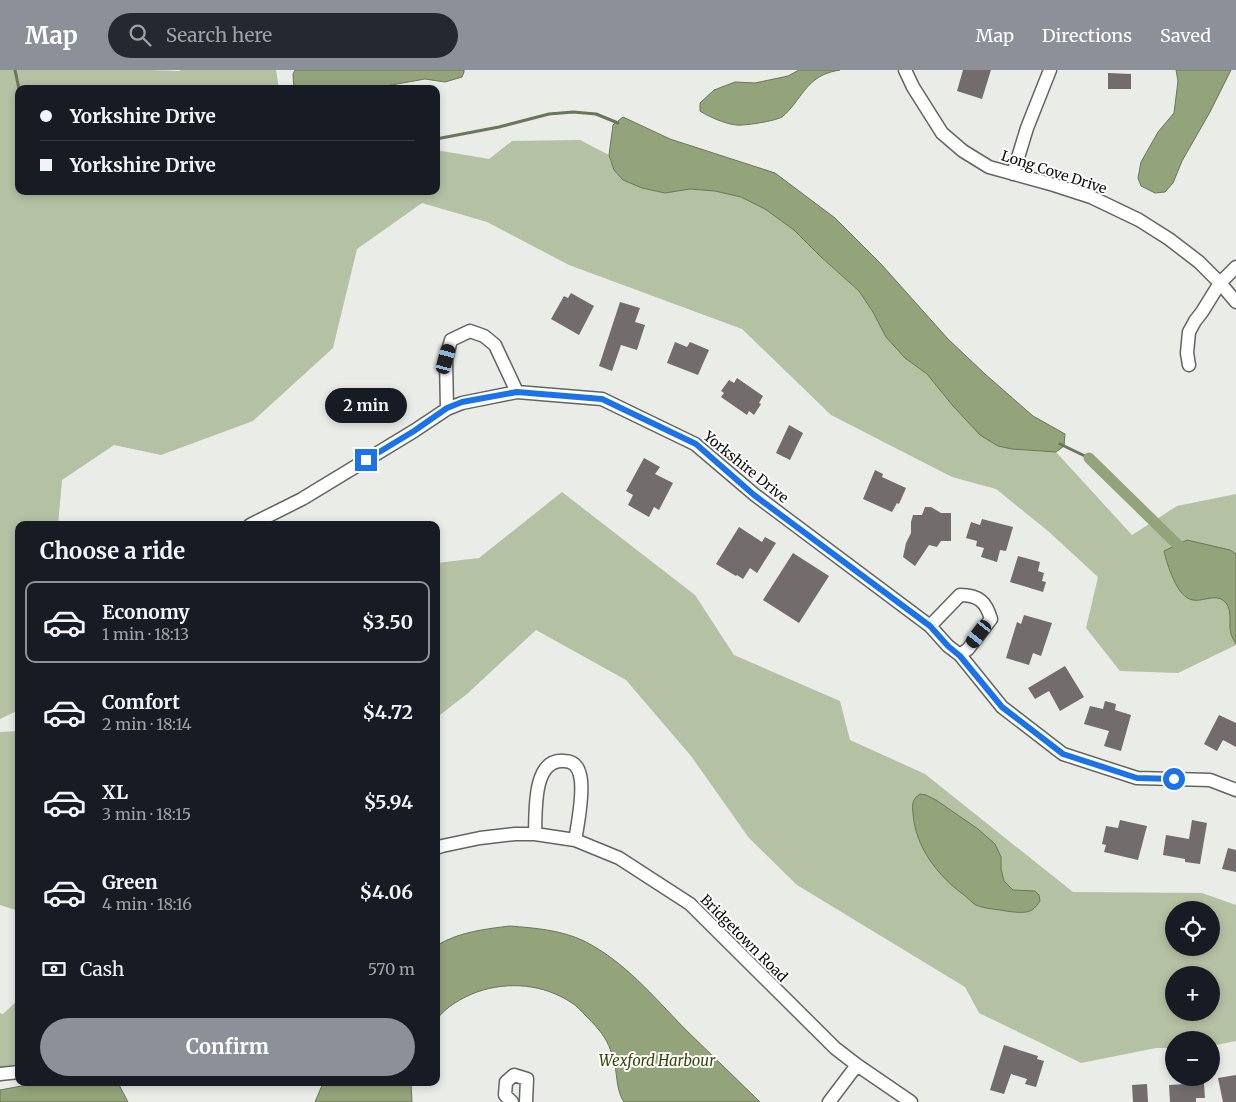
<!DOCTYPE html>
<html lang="en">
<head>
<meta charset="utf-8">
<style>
  :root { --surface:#171b24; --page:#242831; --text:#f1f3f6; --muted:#9ea1a6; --line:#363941; --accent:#8c9099 }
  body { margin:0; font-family:Merriweather,serif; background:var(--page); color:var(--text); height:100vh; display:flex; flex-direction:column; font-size:19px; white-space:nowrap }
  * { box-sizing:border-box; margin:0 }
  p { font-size:16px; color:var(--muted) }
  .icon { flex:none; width:28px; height:28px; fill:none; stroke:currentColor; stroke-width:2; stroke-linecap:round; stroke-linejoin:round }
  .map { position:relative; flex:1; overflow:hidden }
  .sheet { position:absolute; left:15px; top:451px; width:425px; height:565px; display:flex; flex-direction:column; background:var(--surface); border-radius:10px; box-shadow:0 2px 8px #0003 }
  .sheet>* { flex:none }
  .hud { position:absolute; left:15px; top:15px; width:425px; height:110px; border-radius:10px; box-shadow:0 2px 8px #0003; display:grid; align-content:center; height:110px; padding:0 25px; background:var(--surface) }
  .controls { position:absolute; left:1165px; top:831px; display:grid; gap:10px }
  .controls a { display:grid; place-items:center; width:55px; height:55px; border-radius:50%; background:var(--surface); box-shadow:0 2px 8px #0003; font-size:25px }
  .end { position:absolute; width:22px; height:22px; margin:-11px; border:6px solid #1a73e8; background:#fff; box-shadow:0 0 0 2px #fff }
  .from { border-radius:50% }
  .bubble { position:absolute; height:35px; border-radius:18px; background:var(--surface); box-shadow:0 2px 8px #0003; font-size:16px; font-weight:700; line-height:35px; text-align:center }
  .car { position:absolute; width:15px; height:30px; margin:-15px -8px; border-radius:6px; box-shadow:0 0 4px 1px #0007; background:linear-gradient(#222 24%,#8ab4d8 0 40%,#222 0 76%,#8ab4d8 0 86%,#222 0) }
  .hud b { display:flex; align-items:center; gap:18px; height:48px; font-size:19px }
  .hud b+b { border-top:1px solid var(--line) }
  .hud i { width:12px; height:12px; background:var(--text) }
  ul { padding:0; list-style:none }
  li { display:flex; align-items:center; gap:15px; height:82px; margin:0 10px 8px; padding:0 15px; border:2px solid transparent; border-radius:10px }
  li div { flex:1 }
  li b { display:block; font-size:19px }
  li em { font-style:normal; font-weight:700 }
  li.on { border-color:var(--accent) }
  li>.icon { width:45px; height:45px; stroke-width:1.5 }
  h2 { padding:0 25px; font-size:22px; line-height:60px }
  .pay { display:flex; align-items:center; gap:12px; height:55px; padding:0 25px; font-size:19px }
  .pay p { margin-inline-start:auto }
  .action { display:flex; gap:10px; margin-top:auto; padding:10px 25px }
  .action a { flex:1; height:58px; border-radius:30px; background:var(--accent); color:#fff; font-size:20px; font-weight:700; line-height:58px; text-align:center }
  header { display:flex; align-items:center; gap:30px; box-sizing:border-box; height:70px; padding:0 25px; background:var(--accent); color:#fff }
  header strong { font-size:24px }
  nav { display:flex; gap:28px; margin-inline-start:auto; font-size:18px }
  .search { width:350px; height:45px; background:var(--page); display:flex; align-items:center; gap:12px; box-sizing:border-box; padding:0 18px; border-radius:28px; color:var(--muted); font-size:19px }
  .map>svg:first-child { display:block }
  .green { fill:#b5c1a3; fill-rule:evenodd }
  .water { fill:#93a37a; stroke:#6a7659 }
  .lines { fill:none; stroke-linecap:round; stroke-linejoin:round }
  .stream { stroke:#6a7659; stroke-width:3 }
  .canal { stroke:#93a37a; stroke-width:11 }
  .building { fill:#726c6d }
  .street-casing { stroke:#636560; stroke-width:15 }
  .street { stroke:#fff; stroke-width:12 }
  .route { stroke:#1a73e8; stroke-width:6 }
  .labels { text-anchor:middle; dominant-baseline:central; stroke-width:4; stroke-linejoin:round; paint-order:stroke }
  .street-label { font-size:14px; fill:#0c0d0b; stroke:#fff }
  .water-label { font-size:15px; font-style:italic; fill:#384a07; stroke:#fff }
</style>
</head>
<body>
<header>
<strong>Map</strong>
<div class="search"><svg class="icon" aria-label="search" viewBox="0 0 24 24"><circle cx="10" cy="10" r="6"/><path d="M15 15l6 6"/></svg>Search here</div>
<nav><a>Map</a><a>Directions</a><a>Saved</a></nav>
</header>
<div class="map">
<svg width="1236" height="1032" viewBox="0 0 1236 1032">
  <rect width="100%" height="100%" fill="#eaece7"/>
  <path class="green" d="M0,0H151L179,1L181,0H276L279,19H19V121H436V80L489,89L512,71L580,70L609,85L614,100L623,110L642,118L665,123L690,119L715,121L741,127L765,139L794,160L820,186L859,221L905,288L927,304L953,336L980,365L1012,379L1056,382L1132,465L1177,436L1236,424V575L1178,603L1120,601L1086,558L1098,507L1048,461L996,419L952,407L831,345L742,259L569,195L487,152L422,133L357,179L333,278L253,351L161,385L114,375L62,410L58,455H19V640L0,649Z
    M562,422L695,525L734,585L840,631L850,670L925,704L1073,822L1202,823L1236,835V971L1211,976V970H1174V978H1156L1081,993L1041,973L979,943L965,917L797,815L749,768L691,686L626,610L536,560L467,624L436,648V493L479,488ZM1174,840H1211V878H1174ZM1174,905H1211V942H1174Z
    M19,661V841L0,835V662Z
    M19,929V993L8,998H0V943L3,944Z"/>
  <path class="water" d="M295,0H464V2L462,7L445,12L425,9L369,19H294L293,4Z
    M799,0H840C816,4 809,14 795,33C792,37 786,44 782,47C775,51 744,56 736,55C726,54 709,47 700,41V33L714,20L735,12L755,13L788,6Z
    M1176,0H1231L1210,42L1182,91L1173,113L1165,122L1155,123L1141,116L1138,108L1141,92L1158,62L1174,43L1178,11Z
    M623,47L670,69L775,103L835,148L881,194L948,269L985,304L1033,346L1065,364L1064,376L1056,382L1012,379L998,376L980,365L953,336L927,304L905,288L886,267L873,242L859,221L820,186L794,160L765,139L741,127L715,121L690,119L665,123L642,118L623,110L614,100L609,85L613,55Z
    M1187,470L1230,480L1236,484V574C1234,571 1232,567 1231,564C1228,554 1233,542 1226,533C1217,522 1204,532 1193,530C1177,528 1167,494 1164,481Z
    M920,724L926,725L936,730L978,759L995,774L1001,787V799L1004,811L1013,820L1035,821L1039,825L1040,831C1038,834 1035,838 1032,840C1025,844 1014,842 1006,841C996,839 985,839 976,835C972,833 968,828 964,825C938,806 915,777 913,743C912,735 912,729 920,724Z
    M510,856C535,858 561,860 584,871C624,891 653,926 684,958C709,983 735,1007 760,1032H624C617,1022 617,1007 615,995C613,987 610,977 606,970C601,961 593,953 586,946C582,942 577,936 572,933C544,914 508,911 477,922C461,928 446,937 436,950V876C458,862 485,859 510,856Z
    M31,1013H118L128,1032H0V1020L27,1015Z
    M323,1013H411L412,1032H315Z"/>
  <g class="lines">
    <path class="stream" d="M15,0L19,19
      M436,69L499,57L549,44L573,42L596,44L618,53
      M1060,374L1089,388"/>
    <path class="canal" d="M1089,388L1187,484"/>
  </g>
  <path class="building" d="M963,0H991L982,29L957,21Z
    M1108,3L1131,4V19H1108Z
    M571,223L594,236L579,265L551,249L564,226L568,228Z
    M620,232L640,238L635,252L645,255L637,280L621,275L612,301L599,296Z
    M675,272L687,277L690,272L709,280L698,305L667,293Z
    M737,308L763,326L759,333L761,334L754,345L749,341L747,345L721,327L724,323L721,321L729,310L734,313Z
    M789,355L803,363L790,390L776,383Z
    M644,388L660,397L655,404L673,413L659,440L654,437L649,447L628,435L633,425L626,421Z
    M875,400L883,404L882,407L906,418L899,434L897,433L892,442L863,429Z
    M925,437H931L941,443H951V471H941L937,477L929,475L915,496L903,487L906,473L911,463V452L913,445H922Z
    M982,449L1013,457L1006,481L1000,480L997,492L981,487L984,478L976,476L977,471L966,468L971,452L980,455Z
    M739,457L762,472L765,467L776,473L757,503L750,498L743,509L737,505L736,506L716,494Z
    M793,483L829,506L799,553L763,530Z
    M1018,486L1040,492L1038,501L1044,503L1042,511L1046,512L1043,522L1010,512Z
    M1024,545L1052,553L1041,586L1033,583L1029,595L1006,588L1017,552L1021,554Z
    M1065,596L1084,627L1060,641L1049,621L1035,629L1028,618Z
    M1105,631L1116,634L1115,640L1131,645L1121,681L1104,676L1109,661L1084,654L1090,636L1103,639Z
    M1219,645L1236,653V677L1223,670L1217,681L1204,674Z
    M1120,750L1147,756L1138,790L1104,782L1106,775L1102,774L1106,756L1118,758Z
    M1192,750L1207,753L1200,794L1185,792V789L1163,785L1166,765L1189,769Z
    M1228,778L1236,780V802L1222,799Z
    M1004,975L1038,986L1037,989L1044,991L1036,1017L1025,1014L1027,1009L1011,1004L1004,1024L990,1020Z
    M1236,1005V1032H1223L1218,1008Z
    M1204,1013L1205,1028H1196V1032H1170L1169,1015Z
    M1147,1014L1148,1032H1133L1132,1015Z"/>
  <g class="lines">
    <g class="street-casing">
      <path id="street" d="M905,0L913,17L942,63L963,81L989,97L1054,115L1091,127L1139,150L1169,169L1199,192L1220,213L1236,232
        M1013,104L1027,58L1050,0
        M1189,295L1187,283L1189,262L1195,251L1202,242L1220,213L1236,197
        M447,339L446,289L451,270L470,261L484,266L495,275L517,322
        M250,455L302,429L414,361L447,339L462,333L517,322L602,329L695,374L755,425L930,556L948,576L960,585L1002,637L1063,684L1137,708L1210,710L1236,720
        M930,556L960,525C979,525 986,532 991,549L968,579L960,585
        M535,764C536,743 532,688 564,691C573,691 578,696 580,705C584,720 578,754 575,770
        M436,778L442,776L480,768L515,764H535L575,770L619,788L690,834L835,978L857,995L911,1032
        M0,1004L19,1002
        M512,1032L505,1025L506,1012L514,1005L527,1009L526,1032
        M829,1032L857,995"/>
    </g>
    <use href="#street" class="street"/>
  </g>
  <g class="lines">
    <path class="route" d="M366,390L414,361L447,338L462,332L517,322L602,329L696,374L754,425L930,556L948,576L960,586L1002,637L1063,684L1137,708L1174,709"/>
  </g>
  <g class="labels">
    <g class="street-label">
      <text transform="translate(1054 102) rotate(18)">Long Cove Drive</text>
      <text transform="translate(746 397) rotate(39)">Yorkshire Drive</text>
      <text transform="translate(744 868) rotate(45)">Bridgetown Road</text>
    </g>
    <g class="water-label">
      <text x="657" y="990">Wexford Harbour</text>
    </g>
  </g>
</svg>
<div class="controls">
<a><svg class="icon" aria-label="locate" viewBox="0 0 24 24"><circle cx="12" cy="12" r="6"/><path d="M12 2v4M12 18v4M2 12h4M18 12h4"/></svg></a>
<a>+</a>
<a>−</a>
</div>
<i class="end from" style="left:1174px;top:709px"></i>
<i class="end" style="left:366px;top:390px"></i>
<div class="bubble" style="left:325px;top:318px;width:82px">2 min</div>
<i class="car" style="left:446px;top:289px;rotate:15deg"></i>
<i class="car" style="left:979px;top:564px;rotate:217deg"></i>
<div class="hud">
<b><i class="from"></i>Yorkshire Drive</b>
<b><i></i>Yorkshire Drive</b>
</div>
<section class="sheet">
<h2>Choose a ride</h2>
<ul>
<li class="on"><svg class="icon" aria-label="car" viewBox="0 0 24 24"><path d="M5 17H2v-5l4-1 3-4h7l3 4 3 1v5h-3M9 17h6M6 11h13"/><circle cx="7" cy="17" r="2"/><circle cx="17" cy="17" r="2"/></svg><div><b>Economy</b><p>1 min · 18:13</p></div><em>$3.50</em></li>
<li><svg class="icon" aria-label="car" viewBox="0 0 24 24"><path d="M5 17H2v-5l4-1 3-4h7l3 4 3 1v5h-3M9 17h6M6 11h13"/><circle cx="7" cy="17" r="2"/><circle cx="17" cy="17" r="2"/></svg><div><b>Comfort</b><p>2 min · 18:14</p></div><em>$4.72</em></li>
<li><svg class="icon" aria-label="car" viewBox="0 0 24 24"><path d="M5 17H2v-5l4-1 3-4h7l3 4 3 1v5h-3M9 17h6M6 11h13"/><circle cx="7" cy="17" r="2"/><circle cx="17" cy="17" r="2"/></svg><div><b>XL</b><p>3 min · 18:15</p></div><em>$5.94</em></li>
<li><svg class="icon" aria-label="car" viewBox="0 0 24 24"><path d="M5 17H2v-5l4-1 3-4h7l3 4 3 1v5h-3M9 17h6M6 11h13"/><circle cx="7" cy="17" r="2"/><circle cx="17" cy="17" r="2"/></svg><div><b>Green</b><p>4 min · 18:16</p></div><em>$4.06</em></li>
</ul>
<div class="pay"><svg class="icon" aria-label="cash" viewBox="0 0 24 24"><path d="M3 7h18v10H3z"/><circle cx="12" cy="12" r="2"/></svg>Cash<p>570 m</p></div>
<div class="action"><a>Confirm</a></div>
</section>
</div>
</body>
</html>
